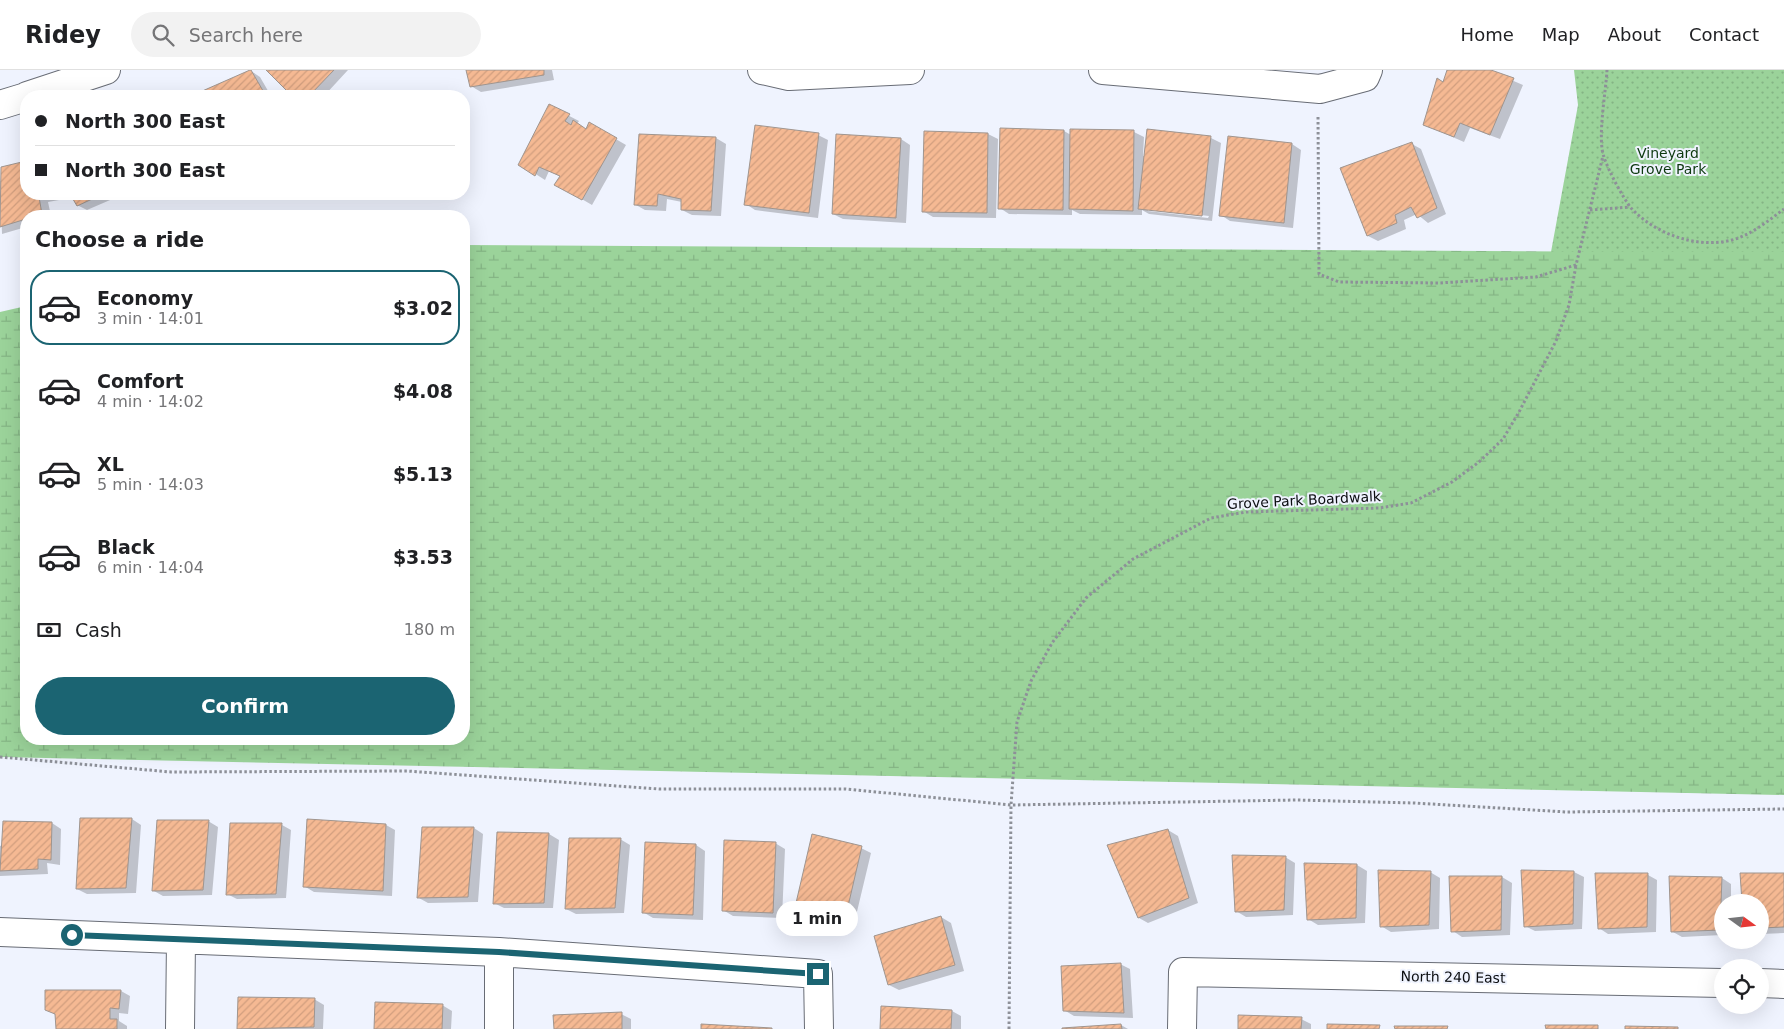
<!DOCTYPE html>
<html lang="en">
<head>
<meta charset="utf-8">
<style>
  :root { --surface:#fff; --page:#f2f2f2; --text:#202124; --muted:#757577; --line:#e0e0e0; --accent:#1b6472 }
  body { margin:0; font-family:"DejaVu Sans",sans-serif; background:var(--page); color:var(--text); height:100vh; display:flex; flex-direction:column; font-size:19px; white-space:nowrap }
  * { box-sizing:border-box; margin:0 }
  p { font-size:16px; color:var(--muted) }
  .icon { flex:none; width:28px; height:28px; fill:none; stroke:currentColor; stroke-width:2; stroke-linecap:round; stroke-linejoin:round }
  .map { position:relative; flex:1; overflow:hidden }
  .details { position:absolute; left:20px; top:140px; width:450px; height:535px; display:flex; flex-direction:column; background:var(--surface); border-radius:20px; box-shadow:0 5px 20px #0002 }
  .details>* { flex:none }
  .banner { position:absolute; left:20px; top:20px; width:450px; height:110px; border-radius:20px; box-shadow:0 5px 20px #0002; display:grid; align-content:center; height:110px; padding:0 15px; background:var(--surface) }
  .needle { width:32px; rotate:105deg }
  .buttons { position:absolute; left:1714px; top:824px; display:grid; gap:10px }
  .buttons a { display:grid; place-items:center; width:55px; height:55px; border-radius:50%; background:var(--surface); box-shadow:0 5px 20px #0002; font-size:25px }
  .end { position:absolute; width:22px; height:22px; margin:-11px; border:6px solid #1b6472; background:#fff; box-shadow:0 0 0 2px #fff }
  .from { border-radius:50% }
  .bubble { position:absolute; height:35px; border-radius:18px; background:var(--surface); box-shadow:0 5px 20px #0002; font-size:16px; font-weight:700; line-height:35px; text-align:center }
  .banner b { display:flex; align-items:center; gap:18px; height:48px; font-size:19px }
  .banner b+b { border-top:1px solid var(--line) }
  .banner i { width:12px; height:12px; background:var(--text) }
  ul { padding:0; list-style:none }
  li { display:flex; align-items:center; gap:15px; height:75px; margin:0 10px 8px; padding:0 5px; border:2px solid transparent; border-radius:20px }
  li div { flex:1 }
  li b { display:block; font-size:19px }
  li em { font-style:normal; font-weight:700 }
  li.on { border-color:var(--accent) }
  li>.icon { width:45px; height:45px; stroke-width:1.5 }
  h2 { padding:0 15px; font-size:22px; line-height:60px }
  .pay { display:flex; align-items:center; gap:12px; height:55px; padding:0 15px; font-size:19px }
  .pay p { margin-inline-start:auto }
  .button { display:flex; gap:10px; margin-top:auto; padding:10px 15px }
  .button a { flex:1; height:58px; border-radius:30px; background:var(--accent); color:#fff; font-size:20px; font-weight:700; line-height:58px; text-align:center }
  header { display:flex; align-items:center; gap:30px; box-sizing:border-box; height:70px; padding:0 25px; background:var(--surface); border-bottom:1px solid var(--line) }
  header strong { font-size:24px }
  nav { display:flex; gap:28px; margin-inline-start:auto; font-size:18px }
  .search { width:350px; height:45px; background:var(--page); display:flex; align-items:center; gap:12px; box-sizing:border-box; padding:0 18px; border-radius:28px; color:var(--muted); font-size:19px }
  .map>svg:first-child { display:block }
  .wetland { fill:url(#wetland-marsh) }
  .park { fill:url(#park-dots) }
  .shadow { fill:#0003; fill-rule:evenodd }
  .building { fill:url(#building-hatch); stroke:#9f958f }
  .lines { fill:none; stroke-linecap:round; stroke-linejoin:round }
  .minor-casing { stroke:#686c75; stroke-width:30 }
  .path { stroke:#8d9098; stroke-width:3; stroke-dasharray:2.5 2.5; stroke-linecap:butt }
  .minor { stroke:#fff; stroke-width:28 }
  .route { stroke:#1b6472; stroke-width:6 }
  .labels { text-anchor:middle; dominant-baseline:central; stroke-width:4; stroke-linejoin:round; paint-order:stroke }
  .park-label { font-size:14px; fill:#0d390f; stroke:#eff3fe }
  .street-label { font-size:14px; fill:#0b0d10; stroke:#eff3fe }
</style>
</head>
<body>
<header>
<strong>Ridey</strong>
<div class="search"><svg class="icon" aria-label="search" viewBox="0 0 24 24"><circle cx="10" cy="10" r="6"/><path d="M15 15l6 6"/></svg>Search here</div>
<nav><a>Home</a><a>Map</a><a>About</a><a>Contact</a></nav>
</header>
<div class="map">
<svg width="1784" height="959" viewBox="0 0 1784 959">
  <defs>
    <pattern id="wetland-marsh" width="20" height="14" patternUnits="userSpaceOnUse" patternTransform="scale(1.25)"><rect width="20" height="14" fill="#9bd39a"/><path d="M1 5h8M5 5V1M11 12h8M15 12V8" fill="none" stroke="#84b484"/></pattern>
    <pattern id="park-dots" width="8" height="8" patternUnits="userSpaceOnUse" patternTransform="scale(1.25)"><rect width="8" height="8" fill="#9bd39a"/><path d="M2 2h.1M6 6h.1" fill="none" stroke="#84b484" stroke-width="1.8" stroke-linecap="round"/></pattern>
    <pattern id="building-hatch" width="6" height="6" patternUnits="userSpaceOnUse" patternTransform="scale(1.25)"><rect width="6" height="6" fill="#f5b993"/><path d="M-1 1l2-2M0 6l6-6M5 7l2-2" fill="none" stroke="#d19e7e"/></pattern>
  </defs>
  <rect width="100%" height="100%" fill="#eff3fe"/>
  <path class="wetland" d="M1784,167V725L0,687V242L26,236V669H464V175L1653,182L1731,170Z"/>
  <path class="park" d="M1574,0H1784V182H1551L1578,35Z"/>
  <path class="shadow" d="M268,0H348L324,26H294Z
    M468,0H552L554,10L481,22L471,16Z
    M1448,0H1488L1523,15L1500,69L1470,58L1464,72L1425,55Z
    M251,1L260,7L271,26H192Z
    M550,36L579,51L577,54L587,60L590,54L626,75L592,135L556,114L561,107L549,101L545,110L520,94Z
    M1071,60L1134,62L1144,67L1143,86H1145L1148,61L1211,68L1221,73L1212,151L1149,144L1142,140V145L1080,144L1072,140V145L1009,144L1000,138L1064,61L1071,65ZM1148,139L1209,146L1208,148L1148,141Z
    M925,63L988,64L998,69L996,148L933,147L923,141Z
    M818,65L828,70L818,148L755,140L746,134Z
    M640,66L716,68L726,74L721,146L692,145L682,140V132L667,129L666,141L645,140L636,135Z
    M901,69L910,75L906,153L843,149L833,144Z
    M1292,74L1301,80L1293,158L1230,151L1221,145Z
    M1412,74L1421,79L1446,144L1428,153L1417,144L1404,150L1406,159L1378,171L1368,166L1342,99Z
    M26,92V124H58L59,130L48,132L51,146H26V157L2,164L0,111H2V98Z
    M72,124H124L87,140L77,135Z
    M132,749L141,755L136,823L87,824L77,819Z
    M208,751L218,757L212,825L163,826L154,821Z
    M52,753L61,759L60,795L47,793L48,804L0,806V776Z
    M282,755L291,760L286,828L237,829L227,824Z
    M386,755L395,760L392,826L314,822L304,816Z
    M474,758L483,764L478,832L428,833L419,828Z
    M1168,760L1178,766L1198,833L1148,853L1139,848Z
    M498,764H549L559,770L553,838H504L494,833Z
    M620,769L630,775L624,843L576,844L566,839Z
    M775,773L785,779L782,848L733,846L723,840Z
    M696,775L705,781L703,850L653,848L643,842Z
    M861,778L871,783L855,850L807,838L797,833Z
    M1285,787L1295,793L1293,845L1246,847L1236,841Z
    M1306,795H1357L1367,801L1365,853L1318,855L1308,849Z
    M1430,802L1440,808L1439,859L1391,862L1381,856Z
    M1574,802L1584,807L1582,859L1535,861L1525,856Z
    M1742,804L1784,805V863L1760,864V832H1743Z
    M1648,805L1657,810L1656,862L1608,864L1599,858Z
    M1451,807H1502L1512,813L1510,865L1462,867L1453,861Z
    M1722,808L1731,814V832H1722V865L1682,867L1673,862Z
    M941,847L951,853L964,901L899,920L889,915Z
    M1120,894L1130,899L1133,948L1074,946L1064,940Z
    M121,921L130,926L128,944L119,943V951L127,956V959H57L56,945L46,939Z
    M239,928L314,929L324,935L323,959H238Z
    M442,935L452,941L451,959H376Z
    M952,941L961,946V959H881Z
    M621,944L631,949V959H555Z
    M1301,949L1311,954V959H1239Z
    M1121,955L1128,959H1063Z"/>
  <path class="building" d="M251,0L266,26H191L250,0Z
    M266,0H334L309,26H292Z
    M466,0H544V5L470,17Z
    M1447,0H1491L1514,8L1490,65L1460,53L1454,67L1423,55L1437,8L1443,12Z
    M549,34L570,44L565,51L571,55L573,50L586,59L589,52L617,68L582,130L554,115L560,106L539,97L535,106L518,95Z
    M755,55L819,63L809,143L744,135Z
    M1000,58L1064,60L1063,140L998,139Z
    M1070,59L1134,60L1133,141L1069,139Z
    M1147,59L1211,66L1202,146L1138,139Z
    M924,61L988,63L987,143L922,142Z
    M639,64L716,67L711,141L681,140V129L658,124L657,136L634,135Z
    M836,64L901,68L896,148L832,144Z
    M1228,66L1292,73L1284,153L1219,146Z
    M1412,72L1437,138L1417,148L1411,137L1395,145L1397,153L1367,166L1340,98Z
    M26,91V124L50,125L39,127L42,144L26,146V149L0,157L1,97Z
    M70,124H103L77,136Z
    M80,748H132L126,818L76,819Z
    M307,749L386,754L383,821L303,817Z
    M157,750H209L203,820L152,821Z
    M3,751L52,752L51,790L38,789V799L0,801Z
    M230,753H282L276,824L226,825Z
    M422,757H474L468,827L417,828Z
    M1168,759L1189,828L1138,848L1107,775Z
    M497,762L549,763L544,833L493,834Z
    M812,764L862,776L846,845L796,833Z
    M569,768H621L615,838L565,839Z
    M724,770L776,772L773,843L722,841Z
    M645,772L696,774L693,845L642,843Z
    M1232,785L1286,786L1284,840L1235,842Z
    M1304,793L1357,794L1356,848L1307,850Z
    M1378,800L1431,801L1429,855L1380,857Z
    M1521,800L1574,801L1573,854L1524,857Z
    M1595,803H1648L1647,857L1598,859Z
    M1740,803H1784V857L1760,858V832H1742Z
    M1449,806H1502L1501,860L1451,862Z
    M1669,806L1722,807L1720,860L1671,862Z
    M941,846L955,895L888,915L874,866Z
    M1121,893L1124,943L1063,941L1061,896Z
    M45,920H121L119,939L110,938V949H117V959H56L55,944L45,940Z
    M238,927L315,928L314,957L237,959Z
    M375,932L443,934L442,959H374Z
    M881,936L952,940L951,959H880Z
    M622,942V959H554L553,945Z
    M1238,945L1302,947L1301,959H1238Z
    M701,954L772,958V959H701Z
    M1121,954L1122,959H1062V958Z
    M1327,954L1380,955L1379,959H1327Z
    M1545,955H1598V959H1546Z
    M1394,956H1448L1447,959H1395Z
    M1625,956L1678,957V959H1625Z"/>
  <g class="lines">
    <g class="minor-casing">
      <path id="minor" d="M762,0L789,6L910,0
        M1103,0L1320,19L1365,7L1368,0
        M27,26L106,0
        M0,35L26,27
        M0,862L499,882L818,904L819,959
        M1760,913L1784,914
        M180,959L181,870
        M499,959V882
        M1182,959L1183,902L1722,913"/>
    </g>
    <path class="path" d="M1607,0C1606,21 1597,69 1604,87C1608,100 1623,128 1631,138C1655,164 1697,179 1732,170C1751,165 1768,151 1784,139
      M1318,47L1319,204L1339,212L1439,213L1536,207L1576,195L1603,86
      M1590,140L1630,137
      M0,687L171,702L407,701L659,719H846L1011,735L1296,730L1414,733L1567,742L1784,739
      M1009,959L1011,735L1017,652L1031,611L1052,573L1086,528L1133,489L1211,448L1246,442L1379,438L1411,433L1452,412L1479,392L1503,369L1519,342L1556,271L1569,235L1576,195"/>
    <use href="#minor" class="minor"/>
  </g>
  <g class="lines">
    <path class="route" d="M72,865L499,882L818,904"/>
  </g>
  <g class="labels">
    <g class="park-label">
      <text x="1668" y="83">Vineyard<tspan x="1668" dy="16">Grove Park</tspan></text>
    </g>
    <g class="street-label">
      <text transform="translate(1304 430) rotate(-3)">Grove Park Boardwalk</text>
      <text transform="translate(1453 907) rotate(1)">North 240 East</text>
    </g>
  </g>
</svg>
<div class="buttons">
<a><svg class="needle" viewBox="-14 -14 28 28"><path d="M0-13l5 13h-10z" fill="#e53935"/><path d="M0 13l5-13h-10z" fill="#757577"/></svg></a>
<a><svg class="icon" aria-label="locate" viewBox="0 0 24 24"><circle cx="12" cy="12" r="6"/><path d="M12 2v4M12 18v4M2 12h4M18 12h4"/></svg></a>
</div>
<i class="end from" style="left:72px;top:865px"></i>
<i class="end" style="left:818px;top:904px"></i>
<div class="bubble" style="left:776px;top:831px;width:82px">1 min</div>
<div class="banner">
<b><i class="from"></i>North 300 East</b>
<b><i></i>North 300 East</b>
</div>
<section class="details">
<h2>Choose a ride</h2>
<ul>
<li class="on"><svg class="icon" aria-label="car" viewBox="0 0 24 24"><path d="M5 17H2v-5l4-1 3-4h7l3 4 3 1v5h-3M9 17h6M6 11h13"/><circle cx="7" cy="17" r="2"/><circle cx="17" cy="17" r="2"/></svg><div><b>Economy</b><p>3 min · 14:01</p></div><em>$3.02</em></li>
<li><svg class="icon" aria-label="car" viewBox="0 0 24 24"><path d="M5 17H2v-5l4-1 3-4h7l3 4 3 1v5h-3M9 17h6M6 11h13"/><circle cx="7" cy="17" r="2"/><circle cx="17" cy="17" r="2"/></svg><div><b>Comfort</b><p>4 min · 14:02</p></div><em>$4.08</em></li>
<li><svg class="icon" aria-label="car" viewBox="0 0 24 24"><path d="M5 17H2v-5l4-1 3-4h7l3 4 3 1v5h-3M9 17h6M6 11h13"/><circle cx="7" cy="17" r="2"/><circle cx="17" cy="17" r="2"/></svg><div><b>XL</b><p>5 min · 14:03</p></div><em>$5.13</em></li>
<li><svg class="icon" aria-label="car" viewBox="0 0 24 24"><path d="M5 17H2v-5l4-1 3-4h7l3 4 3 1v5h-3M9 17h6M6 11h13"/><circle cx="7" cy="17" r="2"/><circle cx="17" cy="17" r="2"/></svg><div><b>Black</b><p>6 min · 14:04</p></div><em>$3.53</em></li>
</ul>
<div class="pay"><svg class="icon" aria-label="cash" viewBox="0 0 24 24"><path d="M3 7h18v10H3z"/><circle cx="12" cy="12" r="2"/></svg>Cash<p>180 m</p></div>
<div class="button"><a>Confirm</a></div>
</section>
</div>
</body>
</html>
